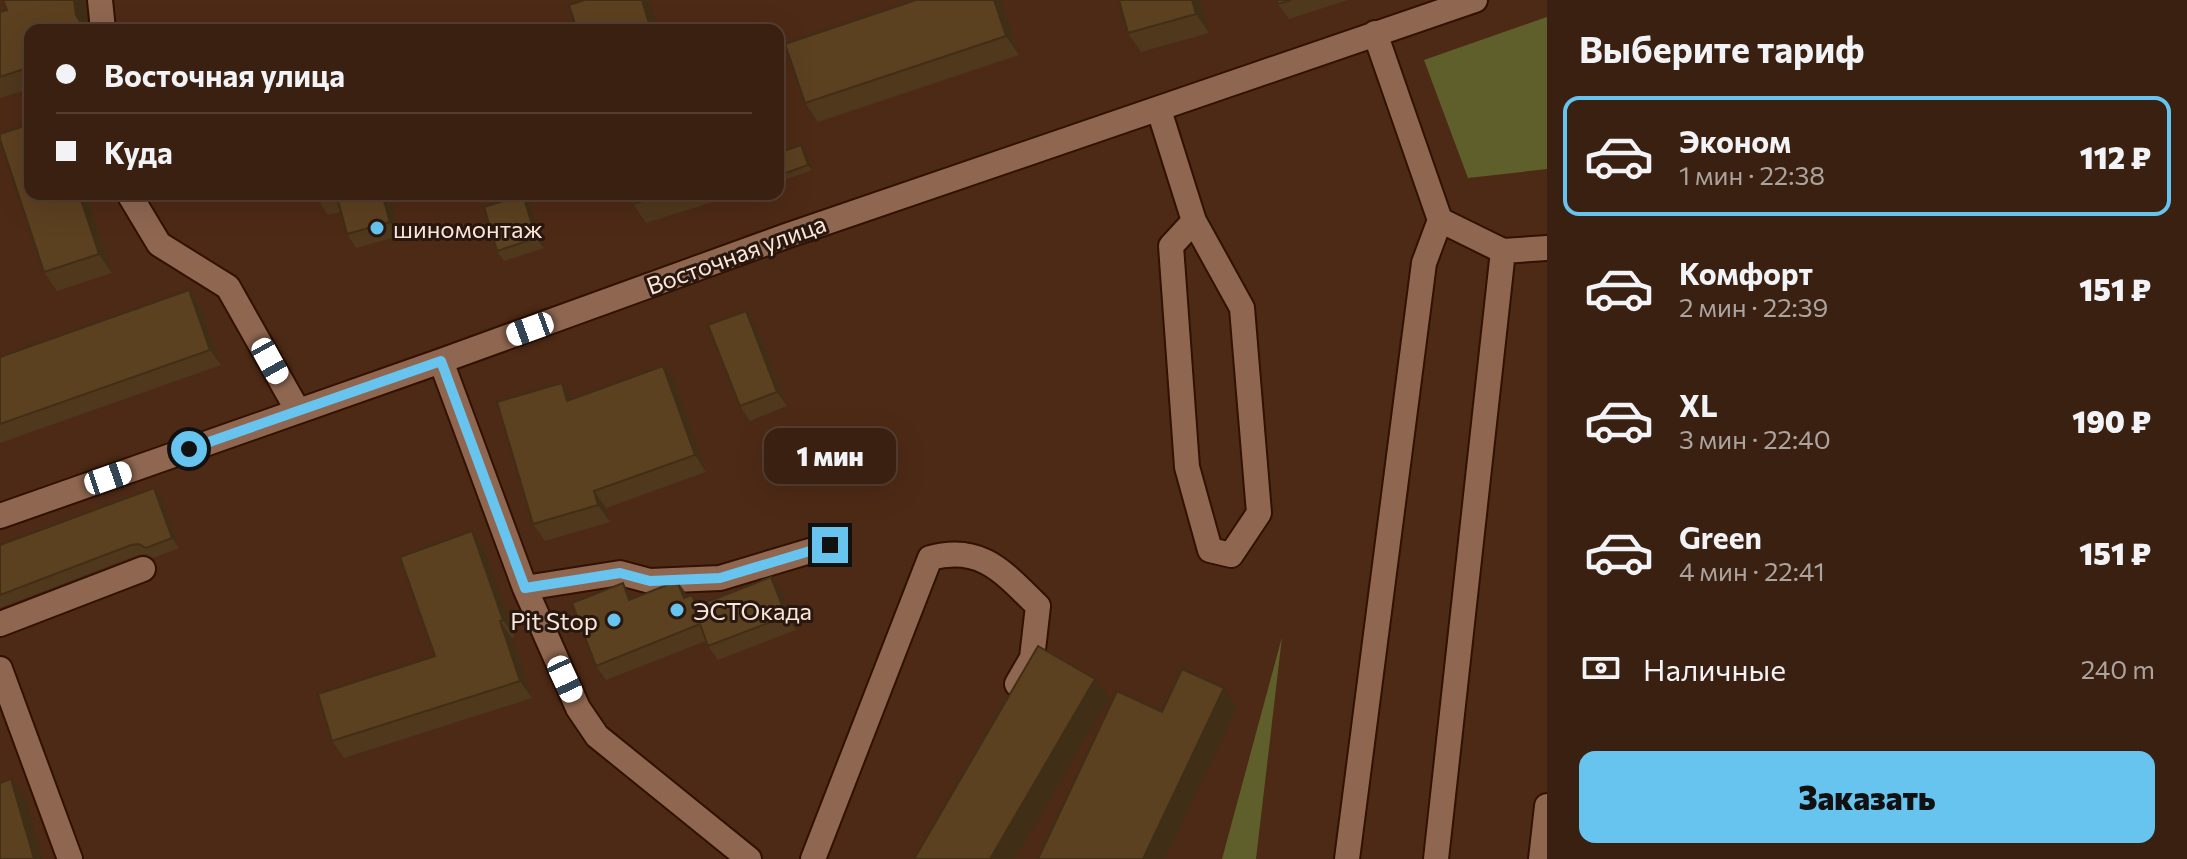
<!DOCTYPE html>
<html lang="ru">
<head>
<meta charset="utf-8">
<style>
  :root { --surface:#3a2010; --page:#452d1e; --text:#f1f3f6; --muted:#aba39f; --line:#543e30; --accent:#66c4ef }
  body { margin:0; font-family:Commissioner,sans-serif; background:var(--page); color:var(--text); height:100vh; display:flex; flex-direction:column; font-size:30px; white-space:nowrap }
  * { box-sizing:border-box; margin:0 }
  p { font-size:26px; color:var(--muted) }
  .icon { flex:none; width:44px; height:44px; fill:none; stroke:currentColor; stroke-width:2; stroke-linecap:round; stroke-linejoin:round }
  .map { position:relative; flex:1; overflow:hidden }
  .sheet { display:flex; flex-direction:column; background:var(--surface); width:640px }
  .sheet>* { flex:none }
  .banner { position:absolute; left:24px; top:24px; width:760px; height:176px; border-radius:16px; box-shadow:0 8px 32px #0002,0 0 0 2px var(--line); display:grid; align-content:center; height:176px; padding:0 32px; background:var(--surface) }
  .end { position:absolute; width:36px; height:36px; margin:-18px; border:10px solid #66c4ef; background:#111; box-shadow:0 0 0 4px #111 }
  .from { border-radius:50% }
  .bubble { position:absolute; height:56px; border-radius:16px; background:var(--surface); box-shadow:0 8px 32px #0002,0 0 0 2px var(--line); font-size:26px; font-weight:800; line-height:56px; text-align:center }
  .car { position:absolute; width:24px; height:48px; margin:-24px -12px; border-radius:10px; box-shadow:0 0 6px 2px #0007; background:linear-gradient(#fff 24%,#345 0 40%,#fff 0 76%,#345 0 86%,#fff 0) }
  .banner b { display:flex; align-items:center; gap:28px; height:76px; font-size:30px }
  .banner b+b { border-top:2px solid var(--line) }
  .banner i { width:20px; height:20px; background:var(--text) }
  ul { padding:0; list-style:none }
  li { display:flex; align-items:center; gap:24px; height:120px; margin:0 16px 12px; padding:0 16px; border:4px solid transparent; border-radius:16px }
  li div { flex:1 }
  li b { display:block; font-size:30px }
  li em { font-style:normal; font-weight:800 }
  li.active { border-color:var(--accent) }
  li>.icon { width:72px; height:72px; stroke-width:1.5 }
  h2 { padding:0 32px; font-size:36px; line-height:96px }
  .pay { display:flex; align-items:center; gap:20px; height:88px; padding:0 32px; font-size:30px }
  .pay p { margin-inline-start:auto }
  .cta { display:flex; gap:16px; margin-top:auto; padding:16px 32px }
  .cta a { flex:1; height:92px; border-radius:16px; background:var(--accent); color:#111; font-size:32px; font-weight:800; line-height:92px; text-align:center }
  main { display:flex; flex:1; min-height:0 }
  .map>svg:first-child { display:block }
  .green { fill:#5f5f2b }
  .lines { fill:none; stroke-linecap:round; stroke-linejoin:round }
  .minor-casing { stroke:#321100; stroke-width:28 }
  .minor { stroke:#8f6751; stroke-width:24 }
  .wall { fill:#4f381c }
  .shaded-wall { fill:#402e16 }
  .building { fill:#5c4120; stroke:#402e16; stroke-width:2 }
  .route { stroke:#66c4ef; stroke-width:10 }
  .poi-dot { fill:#66c4ef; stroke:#28180f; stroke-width:3 }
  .labels { text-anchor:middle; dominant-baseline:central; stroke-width:6; stroke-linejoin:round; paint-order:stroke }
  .poi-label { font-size:24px; fill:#fce5d9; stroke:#28180f; text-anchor:start }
  .street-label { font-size:24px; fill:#fce5d9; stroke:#28180f }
</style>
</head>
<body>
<main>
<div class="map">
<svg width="1547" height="859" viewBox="0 0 1547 859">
  <rect width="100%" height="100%" fill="#4d2a16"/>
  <path class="green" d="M1547,17V169L1468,178L1424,60Z
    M1282,637L1256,859H1222Z"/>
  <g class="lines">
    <g class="minor-casing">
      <path id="minor" d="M100,0L103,30
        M1159,110L1194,221L1242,308L1259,513L1231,555L1210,550L1187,467L1171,246L1194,221
        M129,194L159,244L228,287L298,411
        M1440,220L1503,251L1547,248
        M441,361L525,588L578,708L597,736L749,859
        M0,516L441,361L786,236L1475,0
        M525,588L620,573L650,581L720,578L830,545
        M0,624L143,569
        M0,669L70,859
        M813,859L930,558C982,544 1004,573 1038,606L1032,658L1017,684
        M1347,859L1424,263L1440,220L1375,33
        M1436,859L1503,251
        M1541,859L1547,806"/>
    </g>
    <use href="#minor" class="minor"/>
  </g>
  <path class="wall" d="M3,0H85L88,30H30V89L0,98V12L7,10Z
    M916,0H1001L1019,55L818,122L805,103Z
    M1200,0L1209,33L1141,52L1128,33Z
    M1277,0H1348L1289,19L1278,4Z
    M805,150L812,170L787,179L783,174Z
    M30,194H86L112,273L57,291L44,272Z
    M316,194H405L390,198L399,236L356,248L347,234L341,212L328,215L319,202Z
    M629,194H711L713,202L646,223L633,204Z
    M530,205L544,248L504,261L497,251Z
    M189,290L199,305L221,365L0,443V357Z
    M746,311L756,326L787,406L750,421L740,406Z
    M562,383L573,399L675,383L706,472L606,508L610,522L545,541L533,524Z
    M161,498L179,548L153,558L146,554L138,555L0,608V545Z
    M472,531L484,548L515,637L512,638L532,698L344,758L332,741L435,656Z
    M771,577L782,592L796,630L718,660L708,646L706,641L606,680L596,666L688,596L699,605Z"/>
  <path class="shaded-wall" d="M74,0H85L88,30H86L76,15Z
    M642,0H648L650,2L658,30H651Z
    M994,0H1001L1019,55L1006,36Z
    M1192,0H1200L1209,33L1196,14Z
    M801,145L805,150L812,170L808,165Z
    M79,194H86L112,273L99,254Z
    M382,194H386L390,198L399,236L390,222Z
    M523,195L530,205L544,248L536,238Z
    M189,290L199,305L221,365L210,350Z
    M746,311L756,326L787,406L777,392Z
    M663,366L675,383L706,472L695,455Z
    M562,383L574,400L567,401Z
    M154,488L161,498L179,548L172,538Z
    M594,491L606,508L610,522L598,505Z
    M472,531L484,548L515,637L503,620Z
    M771,577L782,592L796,630L786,616Z
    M677,581L688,596L694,613L684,598Z
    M623,583L633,598L629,600Z
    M500,621L512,638L532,698L520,681Z
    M1095,679L1109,698L1015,859H990Z
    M1224,688L1237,707L1165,859H1143Z
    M11,779L25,798L42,859H34Z"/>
  <path class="building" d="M3,0H74L76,15L81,23L60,30H30V40H28L30,48V67L0,77V12L7,10Z
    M585,0H642L651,30H577L569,5Z
    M916,0H994L1006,36L805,103L785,44Z
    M1119,0H1192L1196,14L1128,33Z
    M1277,0H1291L1278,4Z
    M30,124V194H79L99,254L44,272L0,139V134Z
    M801,145L808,165L783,174L778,158V153Z
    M316,194H382L390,222L347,234L337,197L319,202Z
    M629,194H665L633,204Z
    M523,195L536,238L497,251L484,207Z
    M189,290L210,350L0,424V357Z
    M746,311L777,392L740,406L708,325Z
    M663,366L695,455L594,491L598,505L533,524L497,402L562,383L567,401Z
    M154,488L172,538L146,548L139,544L131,545L0,595V545Z
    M472,531L503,620L500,621L520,681L332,741L318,694L435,656L400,557Z
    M771,577L786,616L708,646L700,624L596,666L572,603L623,583L629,600L677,581L684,598L692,595L697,606Z
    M1038,646L1095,679L990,859H914Z
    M1182,669L1224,688L1143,859H1038L1117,691L1162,712Z
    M11,779L34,859H0V783Z"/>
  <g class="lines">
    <path class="route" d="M189,449L441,361L525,588L620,573L650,581L720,578L830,545"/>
  </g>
  <g class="poi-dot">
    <circle cx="377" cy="228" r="8"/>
    <circle cx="677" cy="610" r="8"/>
    <circle cx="614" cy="620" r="8"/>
  </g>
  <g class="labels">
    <g class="poi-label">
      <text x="393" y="228">шиномонтаж</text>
      <text x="693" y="610">ЭСТОкада</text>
      <text x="598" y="620" text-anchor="end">Pit Stop</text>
    </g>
    <g class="street-label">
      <text transform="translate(736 254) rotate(-20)">Восточная улица</text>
    </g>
  </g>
</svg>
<i class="end from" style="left:189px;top:449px"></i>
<i class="end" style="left:830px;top:545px"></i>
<div class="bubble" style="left:764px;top:428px;width:132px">1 мин</div>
<i class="car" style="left:530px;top:329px;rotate:250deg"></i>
<i class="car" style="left:270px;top:361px;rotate:151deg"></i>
<i class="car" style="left:108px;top:478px;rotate:71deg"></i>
<i class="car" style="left:565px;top:679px;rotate:155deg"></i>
<div class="banner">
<b><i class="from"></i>Восточная улица</b>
<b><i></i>Куда</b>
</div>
</div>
<section class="sheet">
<h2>Выберите тариф</h2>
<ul>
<li class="active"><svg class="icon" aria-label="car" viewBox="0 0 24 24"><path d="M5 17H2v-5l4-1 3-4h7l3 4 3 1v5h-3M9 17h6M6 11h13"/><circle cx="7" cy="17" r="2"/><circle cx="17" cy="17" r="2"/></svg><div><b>Эконом</b><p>1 мин · 22:38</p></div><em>112 ₽</em></li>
<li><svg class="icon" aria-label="car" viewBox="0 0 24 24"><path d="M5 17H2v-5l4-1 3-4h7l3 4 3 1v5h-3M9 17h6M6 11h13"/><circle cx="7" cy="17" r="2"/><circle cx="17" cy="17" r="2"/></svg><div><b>Комфорт</b><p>2 мин · 22:39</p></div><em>151 ₽</em></li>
<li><svg class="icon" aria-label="car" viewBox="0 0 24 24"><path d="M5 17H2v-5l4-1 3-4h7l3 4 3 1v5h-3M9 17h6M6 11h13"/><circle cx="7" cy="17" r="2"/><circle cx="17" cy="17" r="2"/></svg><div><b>XL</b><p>3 мин · 22:40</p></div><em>190 ₽</em></li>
<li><svg class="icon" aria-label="car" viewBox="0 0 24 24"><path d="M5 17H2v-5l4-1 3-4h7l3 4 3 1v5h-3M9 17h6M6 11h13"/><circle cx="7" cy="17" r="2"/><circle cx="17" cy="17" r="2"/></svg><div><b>Green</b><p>4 мин · 22:41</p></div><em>151 ₽</em></li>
</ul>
<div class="pay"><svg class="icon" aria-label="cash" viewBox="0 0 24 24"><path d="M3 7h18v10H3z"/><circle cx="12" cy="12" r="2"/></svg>Наличные<p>240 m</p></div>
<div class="cta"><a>Заказать</a></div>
</section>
</main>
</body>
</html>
